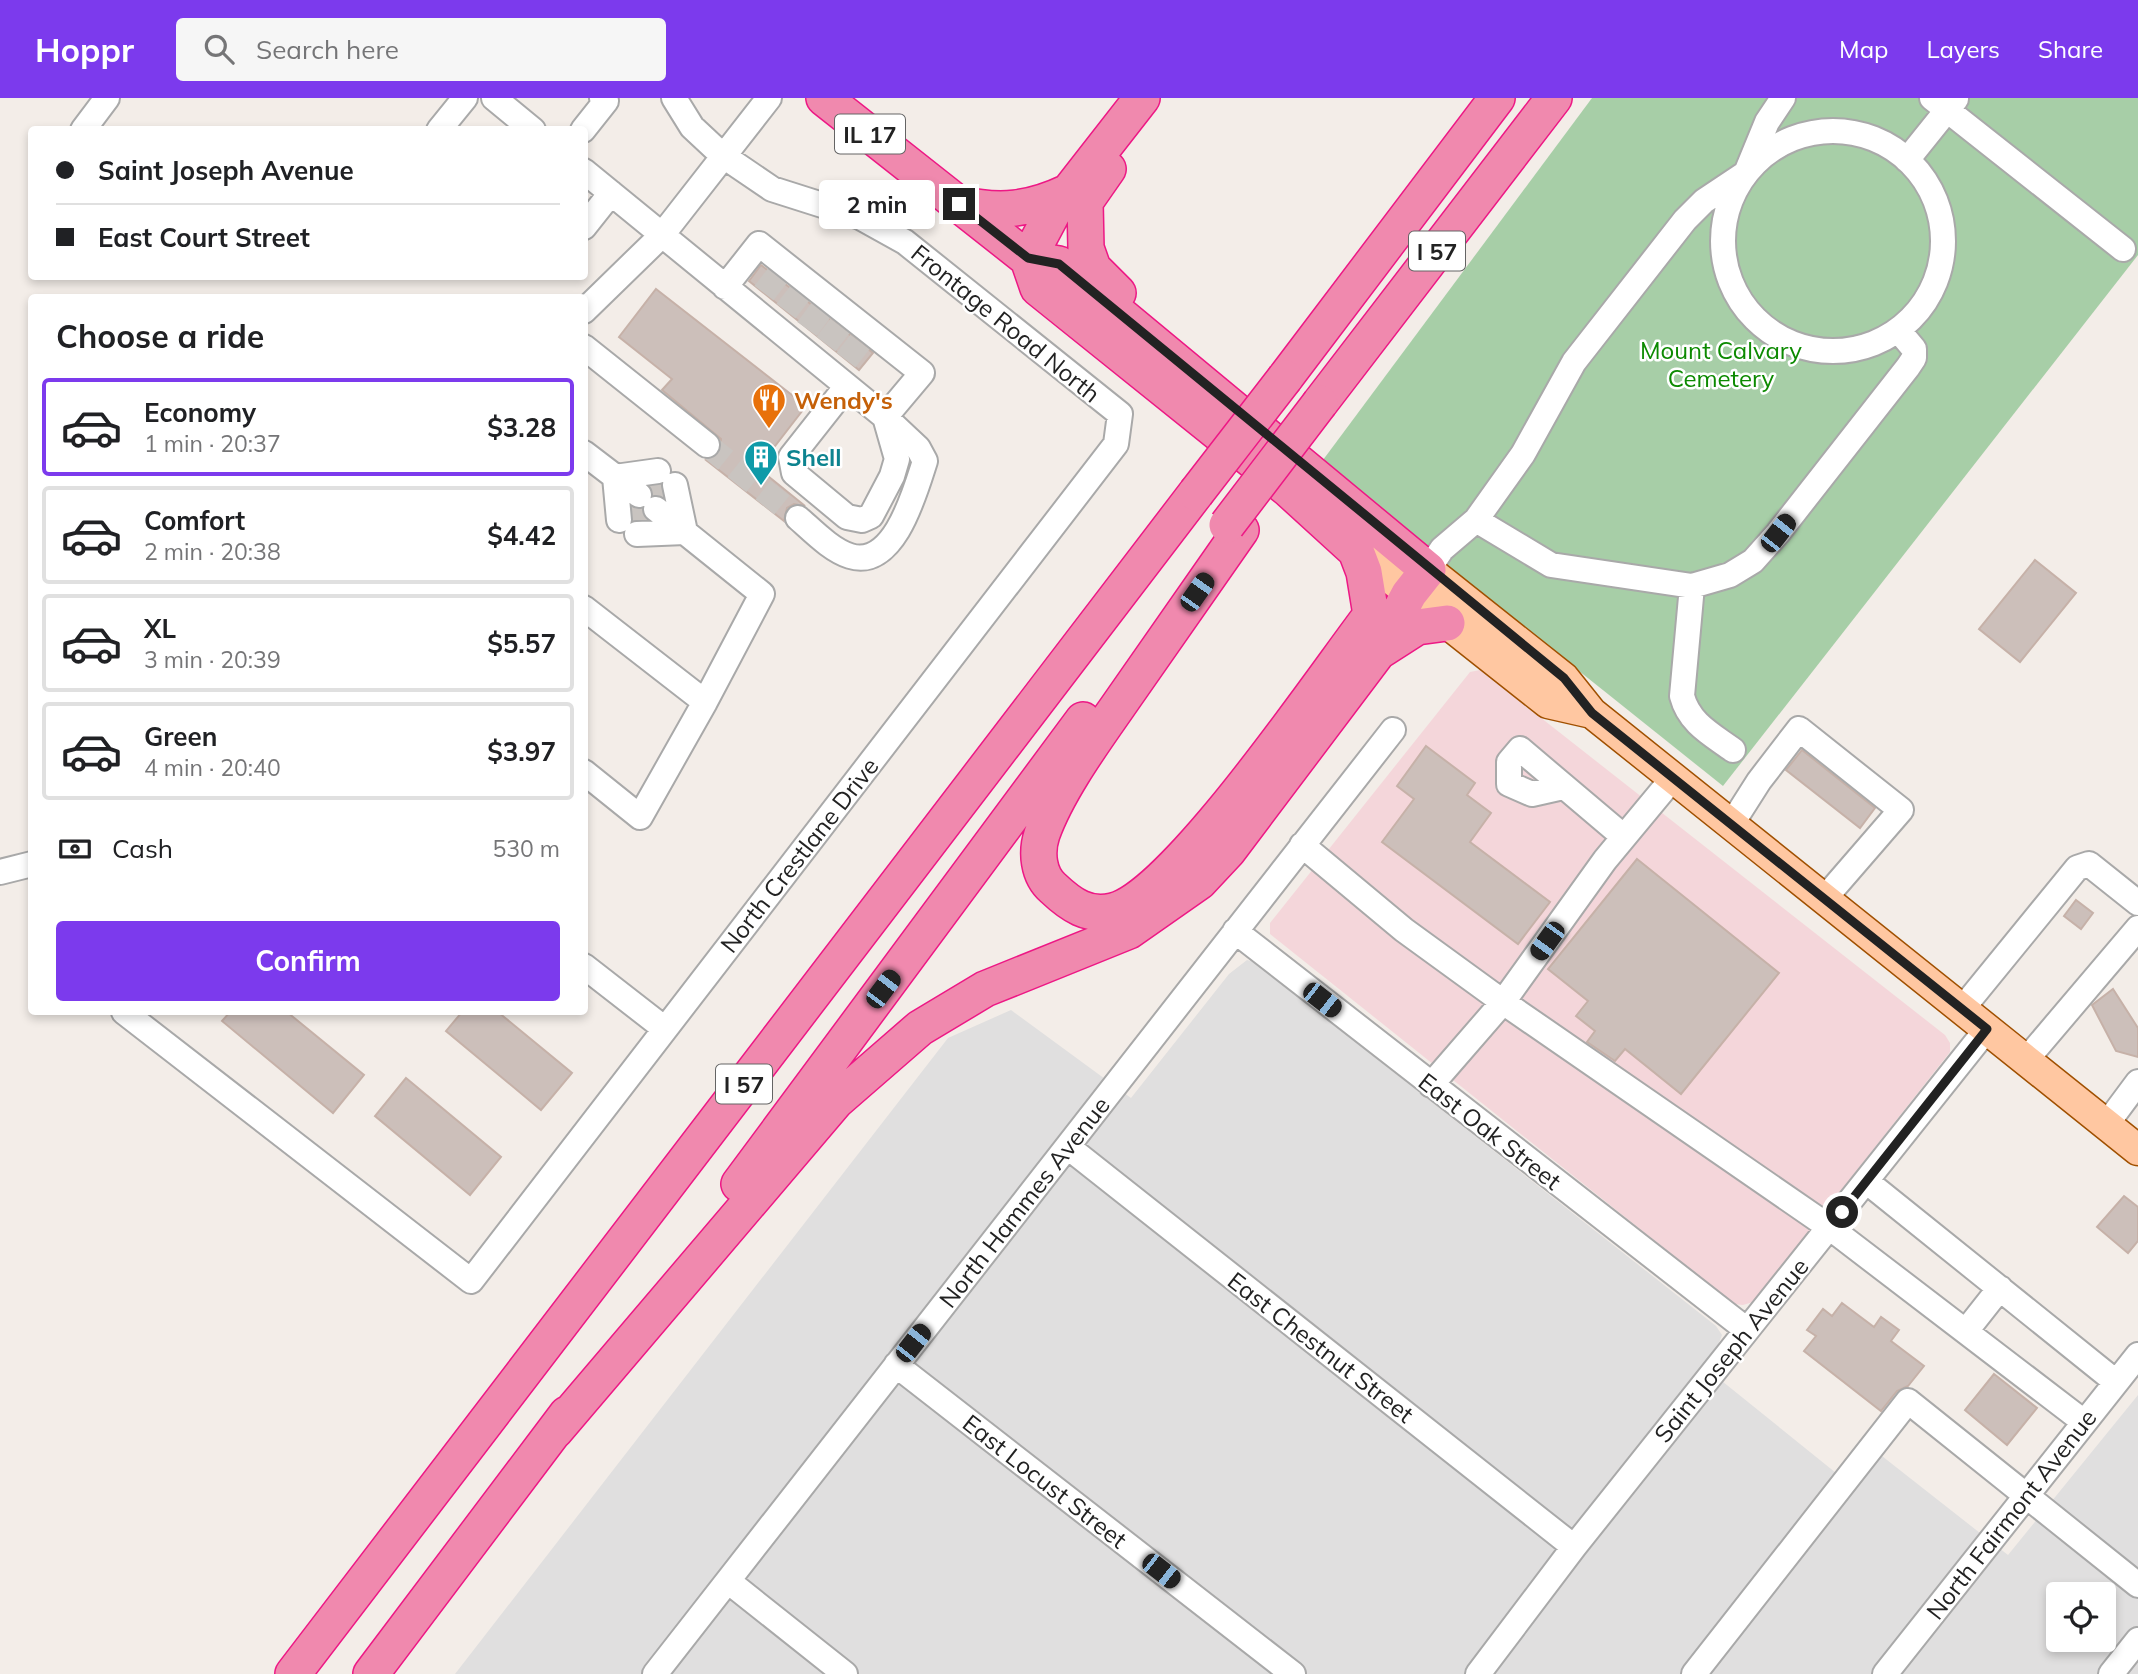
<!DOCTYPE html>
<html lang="en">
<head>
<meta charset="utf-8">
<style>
  :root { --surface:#fff; --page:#f6f6f6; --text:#202124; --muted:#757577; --line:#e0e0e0; --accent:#7c3aed }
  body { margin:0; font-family:Mulish,sans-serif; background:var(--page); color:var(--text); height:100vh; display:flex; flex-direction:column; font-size:26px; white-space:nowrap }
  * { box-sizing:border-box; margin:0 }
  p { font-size:23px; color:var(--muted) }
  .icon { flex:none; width:38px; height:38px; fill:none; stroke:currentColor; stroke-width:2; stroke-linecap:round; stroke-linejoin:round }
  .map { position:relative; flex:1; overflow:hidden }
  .panel { position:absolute; left:28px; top:196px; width:560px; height:721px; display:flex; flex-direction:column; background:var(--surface); border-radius:7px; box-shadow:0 4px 10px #0003 }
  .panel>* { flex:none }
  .banner { position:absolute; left:28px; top:28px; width:560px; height:154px; border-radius:7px; box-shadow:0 4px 10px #0003; display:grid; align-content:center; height:154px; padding:0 28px; background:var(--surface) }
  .fabs { position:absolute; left:2046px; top:1484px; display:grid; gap:14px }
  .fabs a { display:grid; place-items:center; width:70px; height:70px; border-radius:7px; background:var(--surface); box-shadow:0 4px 10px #0003; font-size:35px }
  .end { position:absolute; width:32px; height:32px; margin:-16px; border:9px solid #222; background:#fff; box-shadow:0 0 0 4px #fff }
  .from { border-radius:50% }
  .bubble { position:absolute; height:49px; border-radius:7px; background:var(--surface); box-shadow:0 4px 10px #0003; font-size:23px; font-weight:700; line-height:49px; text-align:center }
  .car { position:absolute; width:21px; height:42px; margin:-21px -10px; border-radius:9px; box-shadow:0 0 5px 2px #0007; background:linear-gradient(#222 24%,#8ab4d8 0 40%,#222 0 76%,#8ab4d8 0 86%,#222 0) }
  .banner b { display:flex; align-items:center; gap:24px; height:66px; font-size:26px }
  .banner b+b { border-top:2px solid var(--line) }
  .banner i { width:18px; height:18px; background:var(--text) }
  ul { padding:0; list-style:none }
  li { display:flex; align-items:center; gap:21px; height:98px; margin:0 14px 10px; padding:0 14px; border:4px solid var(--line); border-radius:7px }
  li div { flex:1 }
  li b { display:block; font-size:26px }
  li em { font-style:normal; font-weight:700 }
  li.selected { border-color:var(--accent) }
  li>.icon { width:63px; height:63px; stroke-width:1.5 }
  h2 { padding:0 28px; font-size:32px; line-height:84px }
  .pay { display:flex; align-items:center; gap:18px; height:77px; padding:0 28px; font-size:26px }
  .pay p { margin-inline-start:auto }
  .action { display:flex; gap:14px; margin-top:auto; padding:14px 28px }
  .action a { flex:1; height:80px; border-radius:7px; background:var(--accent); color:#fff; font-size:28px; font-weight:700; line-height:80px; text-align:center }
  header { display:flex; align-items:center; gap:42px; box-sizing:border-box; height:98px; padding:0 35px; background:var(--accent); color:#fff }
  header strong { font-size:33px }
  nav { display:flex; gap:38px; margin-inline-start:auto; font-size:24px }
  .search { width:490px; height:63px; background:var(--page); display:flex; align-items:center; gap:18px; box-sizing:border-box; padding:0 24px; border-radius:7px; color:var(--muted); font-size:26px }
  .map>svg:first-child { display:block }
  .residential { fill:#e0dfdf; fill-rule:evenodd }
  .commercial { fill:#f4d6da }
  .cemetery { fill:#a7cea7 }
  .building { fill:#ccbfba; stroke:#c6b1a8; stroke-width:2 }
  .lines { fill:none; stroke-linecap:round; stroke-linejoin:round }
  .minor-tunnel { stroke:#c9c4c0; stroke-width:24; stroke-dasharray:24 12; stroke-linecap:butt }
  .minor-casing { stroke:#a9a9a9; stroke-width:28 }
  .major-casing { stroke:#a05000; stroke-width:33 }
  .highway-casing { stroke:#ed1885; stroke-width:38 }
  .minor { stroke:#fff; stroke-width:24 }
  .major { stroke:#ffc7a1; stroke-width:30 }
  .highway { stroke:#f089ae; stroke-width:35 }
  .highway-bridge-casing { stroke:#ed1885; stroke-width:38; stroke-linecap:butt }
  .highway-bridge { stroke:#f089ae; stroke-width:35 }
  .route { stroke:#222; stroke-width:9 }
  .labels { text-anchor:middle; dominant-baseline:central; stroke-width:5; stroke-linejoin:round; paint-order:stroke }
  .shield { fill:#fff; stroke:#646464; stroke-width:2 }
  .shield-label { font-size:23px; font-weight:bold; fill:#222 }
  .street-label { font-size:24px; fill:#222; stroke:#fff }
  .park-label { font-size:24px; fill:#0c8a01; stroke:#fff }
  .food-label { font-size:24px; font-weight:bold; fill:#c56008; stroke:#fff; text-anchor:start }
  .culture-label { font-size:24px; font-weight:bold; fill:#0d838f; stroke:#fff; text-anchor:start }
</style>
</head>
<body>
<header>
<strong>Hoppr</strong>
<div class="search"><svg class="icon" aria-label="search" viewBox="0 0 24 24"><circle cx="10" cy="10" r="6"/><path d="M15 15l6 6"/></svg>Search here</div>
<nav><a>Map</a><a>Layers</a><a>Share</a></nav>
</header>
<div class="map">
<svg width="2138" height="1576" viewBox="0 0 2138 1576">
  <rect width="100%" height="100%" fill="#f3ede8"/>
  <path class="residential" d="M1247,862L1254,864L1716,1228L1722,1237L1718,1247L1702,1267L1841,1379L1687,1576H455L948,940L1011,912L1131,1000L1229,876Z
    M2138,1297V1576H1698L1873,1351L2008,1457ZM2058,1496H2104V1542H2058Z"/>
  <path class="commercial" d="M1480,572L1945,937L1950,945V954L1753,1204L1743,1207L1734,1206L1270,836V825L1470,574Z"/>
  <path class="cemetery" d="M1592,0H2138V157L1723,688L1320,366Z"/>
  <path class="building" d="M761,167L873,255L859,272L749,183Z
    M656,191L806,308L758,370L805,408L794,406L787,410L784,423L706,362L719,356L721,341L662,292L672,281L619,239Z
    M2035,462L2076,495L2020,564L1979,531Z
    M1426,648L1475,685L1467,697L1491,715L1470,744L1550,804L1518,846L1382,744L1414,701L1397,688Z
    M1802,652L1875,710L1860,730L1786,672Z
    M1637,761L1779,875L1681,996L1625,951L1615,963L1587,944L1595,933L1576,918L1588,903L1548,871Z
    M2076,802L2093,815L2081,831L2064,818Z
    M2113,891L2138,930V959L2116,953L2092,907Z
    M230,914H287L364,977L333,1015L222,923Z
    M462,914H498L572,975L541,1012L446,933Z
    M406,980L501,1059L470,1097L375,1018Z
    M2124,1098L2138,1109V1143L2128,1155L2097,1129Z
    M1842,1205L1874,1229L1881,1219L1899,1232L1891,1243L1924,1268L1908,1288L1897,1293L1881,1313L1804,1253L1816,1238L1807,1232L1823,1211L1832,1218Z
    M1994,1276L2037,1310L2007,1347L1965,1312Z"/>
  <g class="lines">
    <path class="minor-tunnel" d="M764,195L778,177
      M786,213L800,195
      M807,231L821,212
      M826,246L840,228
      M846,262L860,244
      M707,347L798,420
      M648,386L666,399
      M630,409L647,423"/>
    <g class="minor-casing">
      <path id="minor" d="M494,0L533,32
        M1932,0L2123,151
        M83,32L107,0
        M439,32L465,0
        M583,32L606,3L602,0
        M1723 143a110 110 0 1 1 220 0a110 110 0 1 1-220 0Z
        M1907,62L1956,1
        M584,73C685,155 785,238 885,319L922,275L759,146L725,189
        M584,129L611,95
        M584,213L662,137L769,0
        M584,249L707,347
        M847,288L791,359L794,375L847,419L862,422L871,418L892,378L897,361L885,319
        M584,355L639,397
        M615,379L658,373
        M615,379L619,422
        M675,387L685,434
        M656,411L762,496L705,604
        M798,420C813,433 831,452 850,458C894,472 915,394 925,363L918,350L886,320
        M1476,422L1551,467L1692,488L1730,477L1753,463L1778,435L1908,269L1914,260V251L1899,233
        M637,436L685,434
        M1428,472L1442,451L1476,422L1523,356L1574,264L1685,122L1704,103L1746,75L1767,24L1783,0
        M1692,488L1682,598C1689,625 1711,636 1733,652
        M584,510L705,604L640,719L584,674
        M1563,689L1532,696L1509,686V664L1520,651L1624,739
        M1731,727L1759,683L1799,631L1901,712L1824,801
        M1302,747L1404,832L1503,904L1605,762L1673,680
        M0,774L32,766
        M1235,833L1747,1232
        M584,868L665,931
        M1962,911L2077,770L2089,766L2138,805
        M124,914L471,1183L1116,346L1120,316L905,144L860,119L772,91L722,57L692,29L674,0
        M2026,962L2138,830
        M1431,987L1503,904L1829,1129L2084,1324
        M2106,1027L2138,984
        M1068,1049L1574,1449
        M1866,1083L2116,1284
        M1966,1233L2000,1190
        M896,1267L1293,1576
        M728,1483L845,1576
        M655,1576L1393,632
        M1478,1576L1574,1449L1987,931
        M1694,1576L1908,1303L2138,1487
        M1885,1576L2138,1257
        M2111,1576L2138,1542"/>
    </g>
    <g class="major-casing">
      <path id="major" d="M1356,453L1548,605L1592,615
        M1428,472L1564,580L1592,615L2138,1052"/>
    </g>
    <g class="highway-casing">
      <path id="highway" d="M1142,0L1053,114L1028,161L1038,190L1288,391L1356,453L1364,474L1371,517C1325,577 1176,798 1113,813C1088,819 1071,807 1053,790C1038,777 1036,754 1042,736C1058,691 1096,640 1123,601C1163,544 1202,488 1241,432
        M1108,71L1085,104L1086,150L1093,170L1118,195
        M960,106C1000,115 1030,112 1068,94
        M1285,280L1497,0
        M1320,305L1554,0
        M1378,554L1417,529L1447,525
        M739,1086L1083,622
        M555,1333L836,1003L920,930L985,891L1129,833L1199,784L1228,753L1378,554L1409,496L1428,472L1059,166L1028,161L824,0
        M293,1576L1196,395
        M371,1576L567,1316"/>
    </g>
    <use href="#minor" class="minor"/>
    <use href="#major" class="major"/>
    <use href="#highway" class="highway"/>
    <g class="highway-bridge-casing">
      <path id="highway-bridge" d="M1196,395L1285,280
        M1227,427L1320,305"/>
    </g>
    <use href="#highway-bridge" class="highway-bridge"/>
  </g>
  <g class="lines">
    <path class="route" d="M959,106L1028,160L1059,166L1564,580L1592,615L1987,931L1842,1114"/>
  </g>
  <defs>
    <g id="restaurant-pin" transform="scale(1.75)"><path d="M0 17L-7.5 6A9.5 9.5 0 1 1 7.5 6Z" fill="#e8710a" stroke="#fff"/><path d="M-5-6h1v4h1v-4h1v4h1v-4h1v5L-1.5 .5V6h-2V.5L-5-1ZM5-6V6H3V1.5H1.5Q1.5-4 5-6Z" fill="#fff"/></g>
    <g id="building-pin" transform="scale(1.75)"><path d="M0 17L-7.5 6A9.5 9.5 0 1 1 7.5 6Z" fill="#0f9aa8" stroke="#fff"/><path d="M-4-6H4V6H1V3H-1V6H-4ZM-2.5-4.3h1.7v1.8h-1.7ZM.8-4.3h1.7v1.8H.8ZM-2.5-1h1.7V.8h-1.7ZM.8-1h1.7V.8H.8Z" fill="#fff"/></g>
  </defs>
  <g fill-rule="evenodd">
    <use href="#restaurant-pin" x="769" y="302"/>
    <use href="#building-pin" x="761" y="359"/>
  </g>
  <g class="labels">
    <g class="shield">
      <rect x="835" y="16.5" width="70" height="39" rx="5"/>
      <rect x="1409" y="133.5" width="56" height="39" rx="5"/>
      <rect x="716" y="966.5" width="56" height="39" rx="5"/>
    </g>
    <g class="shield-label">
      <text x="870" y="36">IL 17</text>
      <text x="1437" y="153">I 57</text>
      <text x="744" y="986">I 57</text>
    </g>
    <g class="street-label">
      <text transform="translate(1006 225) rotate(39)">Frontage Road North</text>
      <text transform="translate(799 757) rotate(-52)">North Crestlane Drive</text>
      <text transform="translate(1490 1033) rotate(38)">East Oak Street</text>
      <text transform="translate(1024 1104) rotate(-52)">North Hammes Avenue</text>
      <text transform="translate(1321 1249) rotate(38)">East Chestnut Street</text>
      <text transform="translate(1731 1252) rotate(-51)">Saint Joseph Avenue</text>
      <text transform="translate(1045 1383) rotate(38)">East Locust Street</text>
      <text transform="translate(2011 1416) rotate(-52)">North Fairmont Avenue</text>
    </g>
    <g class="park-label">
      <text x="1721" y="252">Mount Calvary<tspan x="1721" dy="28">Cemetery</tspan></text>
    </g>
    <g class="food-label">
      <text x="794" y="302">Wendy's</text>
    </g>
    <g class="culture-label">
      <text x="786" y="359">Shell</text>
    </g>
  </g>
</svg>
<div class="fabs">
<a><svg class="icon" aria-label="locate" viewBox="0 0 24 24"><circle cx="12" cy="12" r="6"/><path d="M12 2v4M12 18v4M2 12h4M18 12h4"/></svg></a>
</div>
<i class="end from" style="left:1842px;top:1114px"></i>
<i class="end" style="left:959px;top:106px"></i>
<div class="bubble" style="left:819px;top:82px;width:116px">2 min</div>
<i class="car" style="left:1778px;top:435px;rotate:38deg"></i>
<i class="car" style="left:1197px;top:494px;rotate:35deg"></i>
<i class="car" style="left:1547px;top:843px;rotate:216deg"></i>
<i class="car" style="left:883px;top:891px;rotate:37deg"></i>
<i class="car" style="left:1322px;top:902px;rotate:128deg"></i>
<i class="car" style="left:913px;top:1245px;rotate:38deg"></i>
<i class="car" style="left:1161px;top:1473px;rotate:128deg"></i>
<div class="banner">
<b><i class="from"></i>Saint Joseph Avenue</b>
<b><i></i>East Court Street</b>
</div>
<section class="panel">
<h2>Choose a ride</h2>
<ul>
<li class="selected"><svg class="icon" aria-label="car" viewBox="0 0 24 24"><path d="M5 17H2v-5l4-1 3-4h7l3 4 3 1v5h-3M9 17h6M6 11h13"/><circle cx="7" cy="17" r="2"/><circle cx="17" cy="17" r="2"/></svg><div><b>Economy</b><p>1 min · 20:37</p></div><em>$3.28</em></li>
<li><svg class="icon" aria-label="car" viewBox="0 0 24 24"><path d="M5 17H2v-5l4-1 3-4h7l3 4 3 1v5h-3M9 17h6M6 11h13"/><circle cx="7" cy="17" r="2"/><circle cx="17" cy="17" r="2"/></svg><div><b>Comfort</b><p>2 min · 20:38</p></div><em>$4.42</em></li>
<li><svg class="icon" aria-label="car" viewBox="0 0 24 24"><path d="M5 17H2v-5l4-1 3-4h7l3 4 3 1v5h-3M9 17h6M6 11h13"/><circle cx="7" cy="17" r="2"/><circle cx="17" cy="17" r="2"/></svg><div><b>XL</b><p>3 min · 20:39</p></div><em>$5.57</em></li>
<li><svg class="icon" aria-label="car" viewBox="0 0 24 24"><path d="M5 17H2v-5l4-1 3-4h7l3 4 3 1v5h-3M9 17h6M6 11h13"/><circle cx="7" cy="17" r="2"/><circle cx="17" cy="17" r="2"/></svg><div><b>Green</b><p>4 min · 20:40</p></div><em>$3.97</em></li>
</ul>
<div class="pay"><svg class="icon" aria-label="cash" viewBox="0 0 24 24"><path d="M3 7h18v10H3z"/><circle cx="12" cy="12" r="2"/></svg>Cash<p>530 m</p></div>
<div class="action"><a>Confirm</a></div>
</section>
</div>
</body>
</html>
